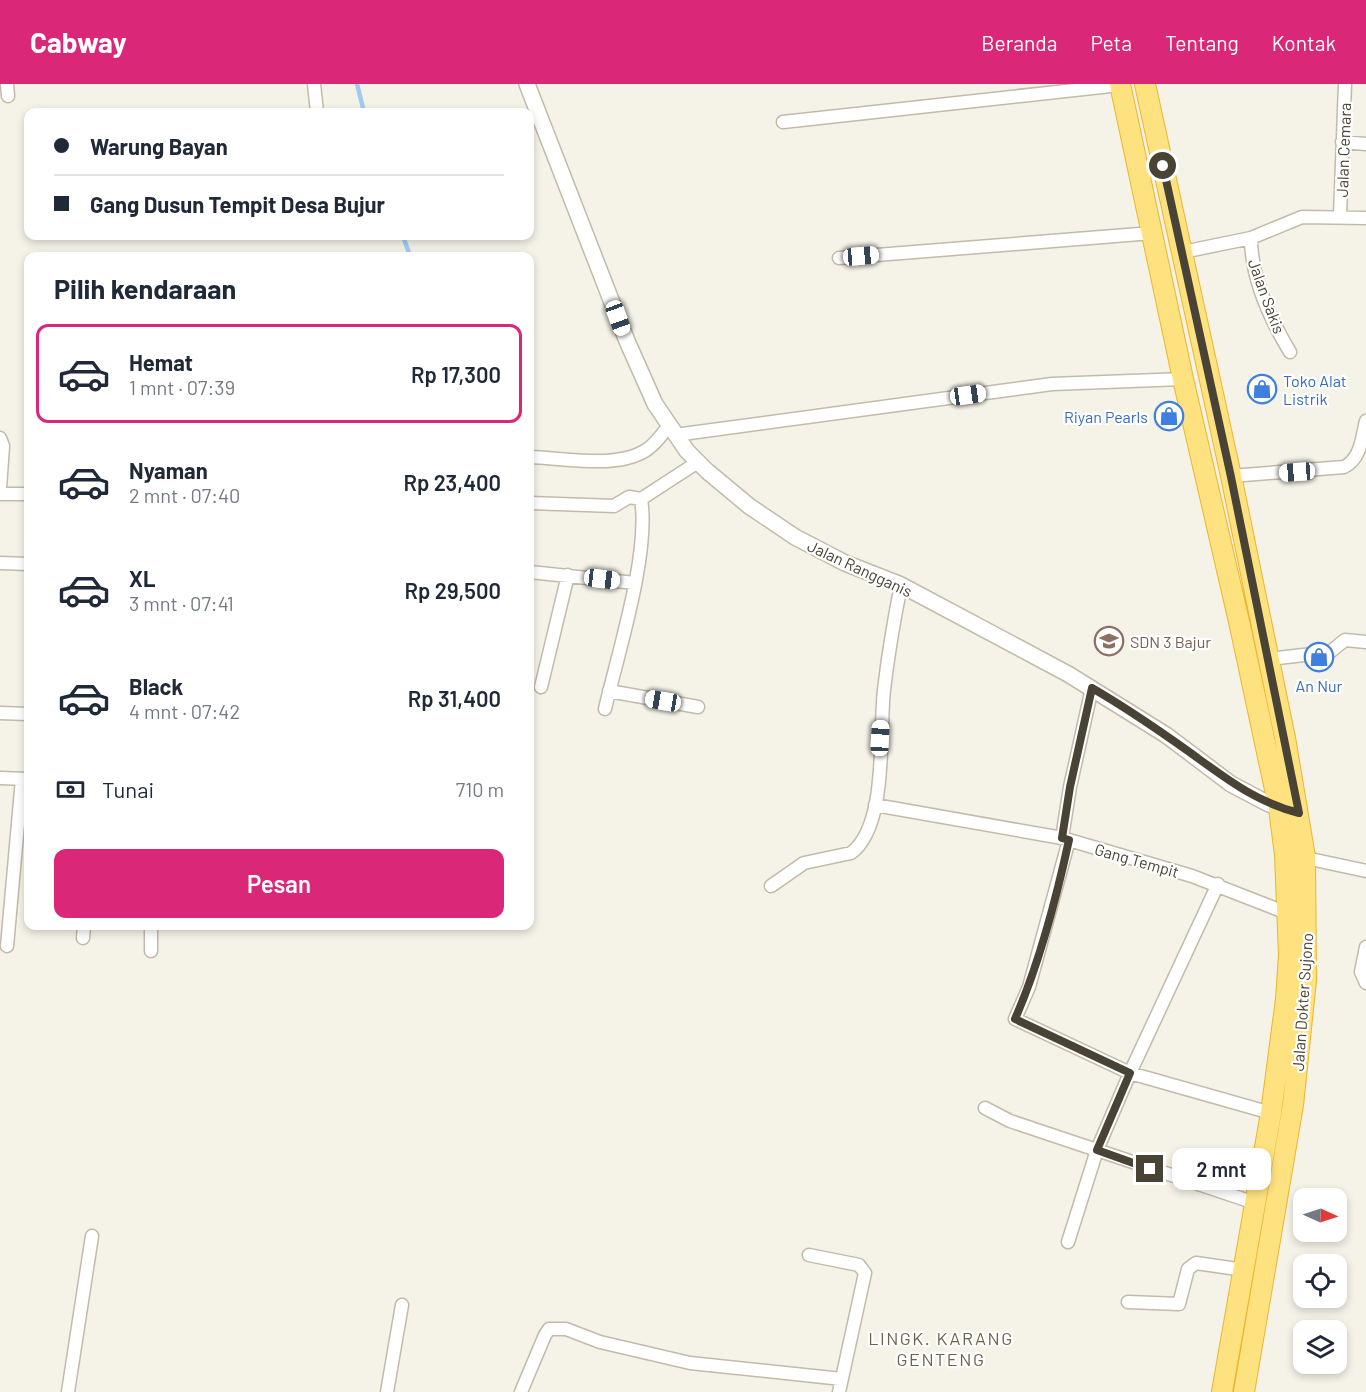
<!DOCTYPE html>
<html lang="id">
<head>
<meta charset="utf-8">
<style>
  :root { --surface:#fff; --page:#f2f2f3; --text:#1f2937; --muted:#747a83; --line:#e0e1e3; --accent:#db2777 }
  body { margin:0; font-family:Barlow,sans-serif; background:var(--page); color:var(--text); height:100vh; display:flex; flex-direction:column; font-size:22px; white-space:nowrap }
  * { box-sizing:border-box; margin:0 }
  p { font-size:20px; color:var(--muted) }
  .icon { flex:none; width:33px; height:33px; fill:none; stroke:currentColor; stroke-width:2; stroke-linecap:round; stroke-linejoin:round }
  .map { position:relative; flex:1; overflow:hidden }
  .sheet { position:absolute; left:24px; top:168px; width:510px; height:678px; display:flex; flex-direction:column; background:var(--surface); border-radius:12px; box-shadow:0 3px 9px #0003 }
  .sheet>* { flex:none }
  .guide { position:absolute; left:24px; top:24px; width:510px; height:132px; border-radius:12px; box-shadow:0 3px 9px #0003; display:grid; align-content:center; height:132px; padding:0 30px; background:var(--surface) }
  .needle { width:39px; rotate:93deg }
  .fabs { position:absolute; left:1293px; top:1104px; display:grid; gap:12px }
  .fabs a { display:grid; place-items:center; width:54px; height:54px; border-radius:12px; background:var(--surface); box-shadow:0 3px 9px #0003; font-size:30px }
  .end { position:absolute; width:27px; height:27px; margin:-14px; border:8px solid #494335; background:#fff; box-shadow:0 0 0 3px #fff }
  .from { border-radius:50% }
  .bubble { position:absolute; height:42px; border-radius:12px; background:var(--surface); box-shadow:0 3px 9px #0003; font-size:20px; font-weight:600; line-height:42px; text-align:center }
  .car { position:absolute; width:18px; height:36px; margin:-18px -9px; border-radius:8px; box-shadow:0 0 4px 2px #0007; background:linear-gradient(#fff 24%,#345 0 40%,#fff 0 76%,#345 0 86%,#fff 0) }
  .guide b { display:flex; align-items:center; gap:21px; height:57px; font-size:22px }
  .guide b+b { border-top:2px solid var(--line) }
  .guide i { width:15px; height:15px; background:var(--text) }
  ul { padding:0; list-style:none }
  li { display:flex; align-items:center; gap:18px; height:99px; margin:0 12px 9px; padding:0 18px; border:3px solid transparent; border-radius:12px }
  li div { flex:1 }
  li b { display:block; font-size:22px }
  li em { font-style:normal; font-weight:600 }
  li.current { border-color:var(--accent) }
  li>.icon { width:54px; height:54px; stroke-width:1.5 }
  h2 { padding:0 30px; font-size:27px; line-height:72px }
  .pay { display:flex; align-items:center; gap:15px; height:66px; padding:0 30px; font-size:22px }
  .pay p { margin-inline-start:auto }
  .cta { display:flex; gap:12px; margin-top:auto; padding:12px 30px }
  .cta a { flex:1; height:69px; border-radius:12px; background:var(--accent); color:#fff; font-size:24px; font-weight:600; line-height:69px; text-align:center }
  header { display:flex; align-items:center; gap:36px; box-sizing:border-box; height:84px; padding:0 30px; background:var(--accent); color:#fff }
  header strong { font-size:28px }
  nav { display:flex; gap:33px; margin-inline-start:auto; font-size:21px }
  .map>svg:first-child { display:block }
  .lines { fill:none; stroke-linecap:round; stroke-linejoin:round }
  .stream { stroke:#9fccf7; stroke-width:4.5 }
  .minor-casing { stroke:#c2bba9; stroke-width:15 }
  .tertiary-casing { stroke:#c2bba9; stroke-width:18 }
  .trunk-casing { stroke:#ecb52b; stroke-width:22 }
  .minor { stroke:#fff; stroke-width:12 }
  .tertiary { stroke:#fff; stroke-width:15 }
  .trunk { stroke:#ffe280; stroke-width:20 }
  .route { stroke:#494335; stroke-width:8 }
  .labels { text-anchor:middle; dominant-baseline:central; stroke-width:4.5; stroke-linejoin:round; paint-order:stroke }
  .street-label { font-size:16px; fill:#494335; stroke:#fff }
  .shop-label { font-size:16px; fill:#366cbe; stroke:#fff; text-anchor:start }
  .education-label { font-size:16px; fill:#785e54; stroke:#fff; text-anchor:start }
  .neighbourhood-label { font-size:18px; letter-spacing:1.5px; fill:#6d634c; stroke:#fff }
</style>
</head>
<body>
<header>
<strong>Cabway</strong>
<nav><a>Beranda</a><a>Peta</a><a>Tentang</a><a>Kontak</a></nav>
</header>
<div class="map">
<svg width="1366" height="1308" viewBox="0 0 1366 1308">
  <rect width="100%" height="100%" fill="#f5f2e8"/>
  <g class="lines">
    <path class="stream" d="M357,0L364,28
      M403,152L410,172"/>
    <g class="minor-casing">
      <path id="minor" d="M7,0L8,12
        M314,0L317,28
        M783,38L1120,1
        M1342,58L1366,60
        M1340,132L1345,0
        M1251,154C1251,193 1270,235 1290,268
        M1183,168L1251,154L1302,133L1366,134
        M839,174L1152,149
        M675,351L1052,300L1183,295
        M0,354L3,362L0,404
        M530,373C563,374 621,386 649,364C657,358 662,350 668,343
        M1231,392L1344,383C1361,375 1362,353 1366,337
        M0,410H28
        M530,419L614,422L629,413L641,415L698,378
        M0,479L28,480
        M530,488L635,499
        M1269,575L1330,568L1345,556L1366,558
        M541,603L568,491
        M609,607L698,623
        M605,625C618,569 650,469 641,415
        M0,629L28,630
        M0,694L28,695
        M875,721L1062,754L1192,792L1287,829
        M1062,754L1070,703L1092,604
        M1069,756L1029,903L1015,935L1130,989L1271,1029
        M1301,773L1366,787
        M771,802L804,779L851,769C888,742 879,648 884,606C888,571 894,536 901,501
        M83,854L84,842
        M7,862L22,695
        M1366,863L1361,888L1366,899
        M151,867V842
        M985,1024L1010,1037L1255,1119
        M1068,1158L1097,1066L1130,989L1218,800
        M809,1171L859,1181L865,1189L839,1308
        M1128,1218L1179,1220L1188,1185L1196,1179L1244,1186
        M68,1308L92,1152
        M387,1308L402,1221
        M521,1308L545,1251L549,1245H566L600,1258L690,1279L842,1295"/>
    </g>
    <g class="tertiary-casing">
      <path id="tertiary" d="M527,0L627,257L655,320L687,367L707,387L749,422L795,453L845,479L901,501L1068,590L1166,651L1231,700L1269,720L1287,726"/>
    </g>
    <g class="trunk-casing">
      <path id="trunk" d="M1120,0L1183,295L1240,542L1279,724L1285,771L1289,871L1286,915L1271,1029L1222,1308
        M1145,0L1231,392L1285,654L1305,773L1306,896L1293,1021L1244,1308"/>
    </g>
    <use href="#minor" class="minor"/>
    <use href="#tertiary" class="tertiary"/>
    <use href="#trunk" class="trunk"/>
  </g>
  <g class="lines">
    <path class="route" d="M1150,1085L1097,1066L1130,989L1015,935C1040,878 1056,816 1069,756L1062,754L1070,703L1092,604C1125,623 1157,645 1188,667C1224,693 1255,718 1299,729L1231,393L1163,82"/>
  </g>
  <defs>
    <g id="shop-ring" transform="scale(1.5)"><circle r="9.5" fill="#fff" stroke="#3f7fe0" stroke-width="1.5"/><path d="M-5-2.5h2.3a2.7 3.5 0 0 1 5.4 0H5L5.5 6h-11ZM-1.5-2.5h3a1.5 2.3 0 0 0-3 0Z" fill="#3f7fe0"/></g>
    <g id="school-ring" transform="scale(1.5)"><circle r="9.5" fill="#fff" stroke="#8d6e63" stroke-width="1.5"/><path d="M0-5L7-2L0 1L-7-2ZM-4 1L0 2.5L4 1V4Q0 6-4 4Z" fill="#8d6e63"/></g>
  </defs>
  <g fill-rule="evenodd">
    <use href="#shop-ring" x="1262" y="305"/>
    <use href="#shop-ring" x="1169" y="332"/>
    <use href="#school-ring" x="1109" y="557"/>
    <use href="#shop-ring" x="1319" y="573"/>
  </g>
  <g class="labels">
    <g class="street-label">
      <text transform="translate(1343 66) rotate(-88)">Jalan Cemara</text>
      <text transform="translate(1267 212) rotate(70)">Jalan Sakis</text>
      <text transform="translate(860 484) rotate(25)">Jalan Rangganis</text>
      <text transform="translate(1137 776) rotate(16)">Gang Tempit</text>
      <text transform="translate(1302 918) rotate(-86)">Jalan Dokter Sujono</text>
    </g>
    <g class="shop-label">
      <text x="1283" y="296">Toko Alat<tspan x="1283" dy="18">Listrik</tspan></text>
      <text x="1148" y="332" text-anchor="end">Riyan Pearls</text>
      <text x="1319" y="601" text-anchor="middle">An Nur</text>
    </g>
    <g class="education-label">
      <text x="1130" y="557">SDN 3 Bajur</text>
    </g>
    <g class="neighbourhood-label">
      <text x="941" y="1254">LINGK. KARANG<tspan x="941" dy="21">GENTENG</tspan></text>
    </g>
  </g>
</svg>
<div class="fabs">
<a><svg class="needle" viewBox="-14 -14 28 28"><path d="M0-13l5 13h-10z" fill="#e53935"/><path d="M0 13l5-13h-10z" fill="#747a83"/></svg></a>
<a><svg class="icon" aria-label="locate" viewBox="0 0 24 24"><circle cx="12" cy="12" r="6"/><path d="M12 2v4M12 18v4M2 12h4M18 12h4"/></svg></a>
<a><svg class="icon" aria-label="layers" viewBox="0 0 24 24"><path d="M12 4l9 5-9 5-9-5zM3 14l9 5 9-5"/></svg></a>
</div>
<i class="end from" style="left:1163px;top:82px"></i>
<i class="end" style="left:1150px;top:1085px"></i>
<div class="bubble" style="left:1172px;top:1064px;width:99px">2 mnt</div>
<i class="car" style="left:861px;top:172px;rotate:85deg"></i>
<i class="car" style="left:618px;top:234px;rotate:160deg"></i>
<i class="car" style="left:968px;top:311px;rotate:82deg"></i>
<i class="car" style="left:1297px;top:388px;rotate:266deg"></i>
<i class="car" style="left:602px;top:495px;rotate:97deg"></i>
<i class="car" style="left:663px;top:617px;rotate:280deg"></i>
<i class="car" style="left:880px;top:654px;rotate:3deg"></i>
<div class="guide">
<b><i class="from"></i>Warung Bayan</b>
<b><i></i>Gang Dusun Tempit Desa Bujur</b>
</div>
<section class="sheet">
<h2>Pilih kendaraan</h2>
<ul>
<li class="current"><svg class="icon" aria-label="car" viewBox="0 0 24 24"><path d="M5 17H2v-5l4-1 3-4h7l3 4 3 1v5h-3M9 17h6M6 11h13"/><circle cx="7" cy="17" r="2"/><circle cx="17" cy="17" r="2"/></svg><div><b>Hemat</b><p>1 mnt · 07:39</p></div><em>Rp 17,300</em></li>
<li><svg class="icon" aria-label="car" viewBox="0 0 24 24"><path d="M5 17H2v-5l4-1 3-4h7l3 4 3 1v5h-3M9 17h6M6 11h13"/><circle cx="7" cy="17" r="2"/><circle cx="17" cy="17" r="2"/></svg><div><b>Nyaman</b><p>2 mnt · 07:40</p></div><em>Rp 23,400</em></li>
<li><svg class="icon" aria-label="car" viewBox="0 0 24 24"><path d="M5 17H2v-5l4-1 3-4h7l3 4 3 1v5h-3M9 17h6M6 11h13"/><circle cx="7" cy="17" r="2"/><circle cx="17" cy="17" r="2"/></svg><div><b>XL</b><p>3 mnt · 07:41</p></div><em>Rp 29,500</em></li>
<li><svg class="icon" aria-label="car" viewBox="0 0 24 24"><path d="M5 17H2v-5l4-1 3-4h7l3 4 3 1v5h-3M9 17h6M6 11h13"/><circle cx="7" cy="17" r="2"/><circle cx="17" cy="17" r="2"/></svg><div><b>Black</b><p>4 mnt · 07:42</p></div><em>Rp 31,400</em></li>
</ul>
<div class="pay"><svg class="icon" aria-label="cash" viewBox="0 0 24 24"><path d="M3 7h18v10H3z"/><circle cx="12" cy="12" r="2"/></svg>Tunai<p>710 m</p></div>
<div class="cta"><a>Pesan</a></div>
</section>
</div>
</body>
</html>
